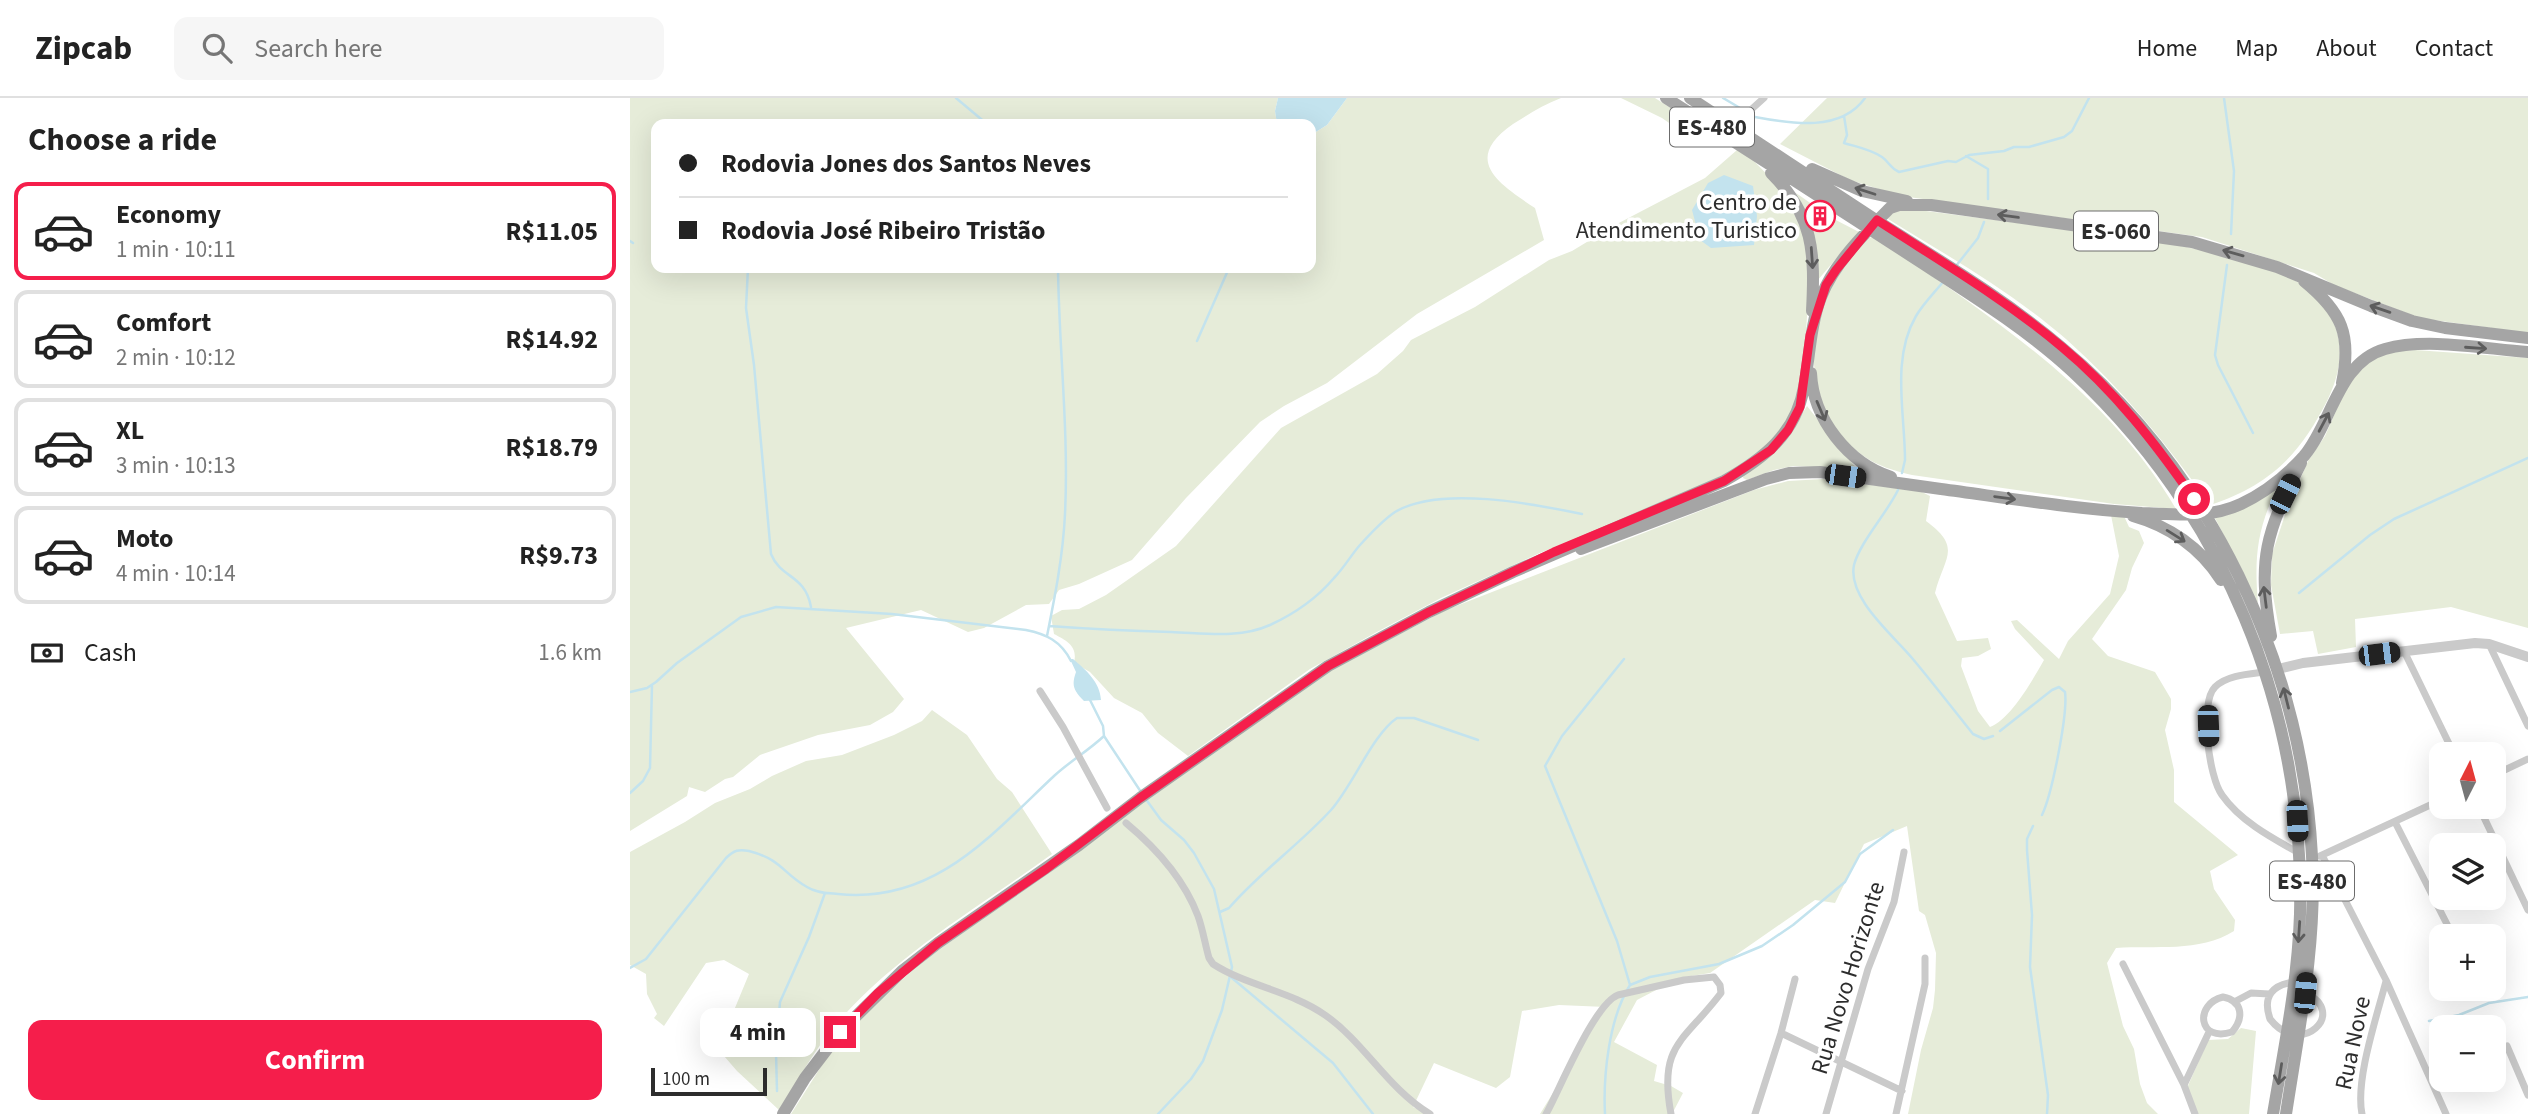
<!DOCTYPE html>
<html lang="en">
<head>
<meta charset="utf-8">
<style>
  :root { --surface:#fff; --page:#f6f6f6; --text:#222; --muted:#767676; --line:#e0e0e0; --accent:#f51e4b }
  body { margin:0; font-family:"Source Sans 3",sans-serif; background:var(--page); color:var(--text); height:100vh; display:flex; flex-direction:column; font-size:26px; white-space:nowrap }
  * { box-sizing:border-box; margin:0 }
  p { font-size:23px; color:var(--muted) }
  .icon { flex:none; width:38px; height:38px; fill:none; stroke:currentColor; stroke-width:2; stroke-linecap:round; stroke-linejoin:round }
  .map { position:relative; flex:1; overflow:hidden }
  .sheet { display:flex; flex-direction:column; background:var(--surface); width:630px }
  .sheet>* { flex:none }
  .top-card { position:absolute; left:21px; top:21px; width:665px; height:154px; border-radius:14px; box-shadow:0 7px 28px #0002; display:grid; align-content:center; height:154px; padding:0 28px; background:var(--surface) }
  .needle { width:46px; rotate:6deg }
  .fabs { position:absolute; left:1799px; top:644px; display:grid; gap:14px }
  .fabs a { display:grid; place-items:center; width:77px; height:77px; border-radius:14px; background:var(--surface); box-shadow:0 7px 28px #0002; font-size:35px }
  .scale { position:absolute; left:21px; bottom:18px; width:116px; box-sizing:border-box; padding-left:7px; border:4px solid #2d2d2d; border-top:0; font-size:19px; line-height:24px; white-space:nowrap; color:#2d2d2d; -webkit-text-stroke:5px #fff; paint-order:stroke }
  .end { position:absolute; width:32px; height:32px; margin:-16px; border:9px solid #f51e4b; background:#fff; box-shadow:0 0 0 4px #fff }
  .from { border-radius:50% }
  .bubble { position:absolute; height:49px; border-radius:14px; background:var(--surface); box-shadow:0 7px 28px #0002; font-size:23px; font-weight:700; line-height:49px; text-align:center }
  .car { position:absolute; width:21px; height:42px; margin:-21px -10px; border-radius:9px; box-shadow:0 0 5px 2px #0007; background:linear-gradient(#222 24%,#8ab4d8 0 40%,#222 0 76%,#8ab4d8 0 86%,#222 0) }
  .top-card b { display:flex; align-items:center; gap:24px; height:66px; font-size:26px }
  .top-card b+b { border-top:2px solid var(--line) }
  .top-card i { width:18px; height:18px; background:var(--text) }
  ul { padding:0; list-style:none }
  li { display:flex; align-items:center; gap:21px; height:98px; margin:0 14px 10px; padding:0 14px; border:4px solid var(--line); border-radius:14px }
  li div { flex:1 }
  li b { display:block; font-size:26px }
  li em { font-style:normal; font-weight:700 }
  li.selected { border-color:var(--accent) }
  li>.icon { width:63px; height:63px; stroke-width:1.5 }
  h2 { padding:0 28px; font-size:32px; line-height:84px }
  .pay { display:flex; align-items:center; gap:18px; height:77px; padding:0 28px; font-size:26px }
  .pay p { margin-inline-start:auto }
  .cta { display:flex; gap:14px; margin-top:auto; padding:14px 28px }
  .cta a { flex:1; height:80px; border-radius:14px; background:var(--accent); color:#fff; font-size:28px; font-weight:700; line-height:80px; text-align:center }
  header { display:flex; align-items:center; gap:42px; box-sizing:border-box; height:98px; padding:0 35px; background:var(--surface); border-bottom:2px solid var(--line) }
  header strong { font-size:33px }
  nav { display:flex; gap:38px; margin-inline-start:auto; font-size:24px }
  .search { width:490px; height:63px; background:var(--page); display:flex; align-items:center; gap:18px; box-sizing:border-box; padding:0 24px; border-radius:14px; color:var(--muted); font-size:26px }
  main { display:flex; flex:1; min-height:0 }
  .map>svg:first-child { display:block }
  .green { fill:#e6ecd9 }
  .water { fill:#c3e3ee }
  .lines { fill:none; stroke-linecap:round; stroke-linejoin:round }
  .stream { stroke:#c3e3ee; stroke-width:2.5 }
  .minor { stroke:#cacaca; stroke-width:7 }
  .tertiary { stroke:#cacaca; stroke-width:10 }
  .primary { stroke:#a5a5a5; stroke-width:12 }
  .oneway { stroke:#5d5d5d }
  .route { stroke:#f51e4b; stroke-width:9 }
  .labels { text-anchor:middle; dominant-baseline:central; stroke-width:7; stroke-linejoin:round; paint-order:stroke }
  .shield { fill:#fff; stroke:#6c6c6c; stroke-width:2 }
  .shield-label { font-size:23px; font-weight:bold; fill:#2d2d2d }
  .poi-label { font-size:24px; fill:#2d2d2d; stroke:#fff; text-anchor:end }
  .street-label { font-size:24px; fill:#2d2d2d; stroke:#fff }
</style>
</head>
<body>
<header>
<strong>Zipcab</strong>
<div class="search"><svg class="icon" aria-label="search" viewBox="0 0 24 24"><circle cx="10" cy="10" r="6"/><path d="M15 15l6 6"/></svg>Search here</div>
<nav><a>Home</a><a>Map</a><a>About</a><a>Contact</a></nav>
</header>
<main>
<section class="sheet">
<h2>Choose a ride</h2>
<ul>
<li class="selected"><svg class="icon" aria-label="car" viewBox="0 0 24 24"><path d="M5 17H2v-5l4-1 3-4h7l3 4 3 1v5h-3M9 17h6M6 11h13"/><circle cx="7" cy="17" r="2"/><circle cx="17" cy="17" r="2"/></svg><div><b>Economy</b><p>1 min · 10:11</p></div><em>R$11.05</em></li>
<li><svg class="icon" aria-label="car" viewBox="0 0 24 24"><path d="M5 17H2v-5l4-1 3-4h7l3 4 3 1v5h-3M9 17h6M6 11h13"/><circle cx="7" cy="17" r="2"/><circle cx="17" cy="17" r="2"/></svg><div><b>Comfort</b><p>2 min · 10:12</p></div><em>R$14.92</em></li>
<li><svg class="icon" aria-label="car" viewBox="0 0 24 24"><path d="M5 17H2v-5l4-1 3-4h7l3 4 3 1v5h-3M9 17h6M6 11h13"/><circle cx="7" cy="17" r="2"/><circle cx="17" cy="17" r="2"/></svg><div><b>XL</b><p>3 min · 10:13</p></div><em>R$18.79</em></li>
<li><svg class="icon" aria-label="car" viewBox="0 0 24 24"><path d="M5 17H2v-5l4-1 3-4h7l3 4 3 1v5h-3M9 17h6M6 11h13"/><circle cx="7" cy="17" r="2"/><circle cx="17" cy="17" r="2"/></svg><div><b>Moto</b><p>4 min · 10:14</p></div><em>R$9.73</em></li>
</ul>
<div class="pay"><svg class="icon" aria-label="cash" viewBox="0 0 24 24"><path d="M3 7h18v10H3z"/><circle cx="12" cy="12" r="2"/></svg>Cash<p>1.6 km</p></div>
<div class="cta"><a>Confirm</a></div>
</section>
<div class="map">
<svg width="1898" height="1016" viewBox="0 0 1898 1016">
  <rect width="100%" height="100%" fill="#fff"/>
  <path class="green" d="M0,0H648L645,13L647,26H26V170H681V37L697,27L717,0H931C913,7 899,16 883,26C831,62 869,86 905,110L914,142L787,216L697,285L654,308L630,324L556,400L502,462L449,486L429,492L419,506L396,507L354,530L338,534L291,512L216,530L274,601L263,614L240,627L188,637L130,657L103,679L95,681L75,694L59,689L57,698L0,733Z
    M991,0H1025L1086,39L1072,48L1032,20Z
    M1197,0H1898V235L1789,220L1704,187L1684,175L1572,139L1271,98L1220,82L1150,46Z
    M1107,52L1123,62L1156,96L1172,130L1180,172L1174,264L1166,309L1146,342L1113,368L1016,412L910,455L811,500L745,535L680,571L558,658L528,635L512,615L484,600L460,574L444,565C448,548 437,543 424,536L421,518L432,512L449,511L476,497L546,448L651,330L747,276L773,253L781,242L845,209L919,162L942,153L985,127L1075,80Z
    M1166,95L1186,109L1181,118L1194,127L1200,119L1229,134L1187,183L1172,107Z
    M1273,110C1329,117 1386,125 1442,132C1501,139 1558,146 1614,164C1633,170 1653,174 1669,185C1712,215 1720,255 1698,301C1670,357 1640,387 1580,407C1537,346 1491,290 1436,241C1382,194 1318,158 1258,121L1261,115Z
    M1246,139C1358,218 1475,290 1546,411L1484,406L1282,377C1265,373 1247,368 1232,357C1184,322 1172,256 1195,202C1205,179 1221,160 1236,140Z
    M1785,252L1898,260V530L1821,509L1725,521L1726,549L1688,556L1683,533L1650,536L1641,487L1642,456L1655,417L1678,363L1695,338L1720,281L1739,264L1758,254Z
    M1177,308L1227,371L1163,368L1144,372L1117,382L1113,380L1114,376L1164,329Z
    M1193,381L1290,393L1300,398L1296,423C1333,450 1314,459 1305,495L1327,543L1358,540L1361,551L1348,558L1332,560L1331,568L1348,613L1360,629C1381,621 1403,581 1414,562L1385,531L1381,523L1387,522L1429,561L1438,543L1480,496L1489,458L1481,417L1494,418L1499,429L1509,433L1514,445L1502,470L1496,492L1462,541L1478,558L1525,574L1541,601V611L1535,632L1544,672V704L1608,757L1580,773L1584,791L1605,822L1604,833C1569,855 1525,847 1486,850L1477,865L1493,928L1504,951L1510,986L1517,1005L1528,1016H1278L1291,952L1303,910L1305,892L1306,855L1295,817L1289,813L1277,728L1234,746L1205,805L1185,802L1080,875L1049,880L1007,902L984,944L1027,967L1024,983L1041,988L1053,995L1042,1016H910L976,909L929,907L892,913L880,979L866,990L804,965L783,1009L797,1016H161L206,945L223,926L288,867L686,580L816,512L1124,392L1158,383Z
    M1647,390C1627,431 1624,460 1628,505L1585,420Z
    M302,612L337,637L367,681L382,694L422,756C345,812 258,861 198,936C180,960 165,987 149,1012L107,973L88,951L119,876L94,862L76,865L34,928L24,920L27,916L17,896L16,876L0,867V754L55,724L85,705L120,691L142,678L176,663L212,657L264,637L292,623Z
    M1611,930L1626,933L1619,1016H1567L1557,990L1578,942L1598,941Z"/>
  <path class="water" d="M648,0H717L697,27L681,37V26H647L645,13Z
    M1094,77L1123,88L1127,118L1124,147L1081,150L1070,142L1062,112L1078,85Z
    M440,561H443C456,572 470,584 471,602L454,603C444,593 441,588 446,574Z"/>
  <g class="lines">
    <path class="stream" d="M326,0L357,26
      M1093,0L1110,10
      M1594,0L1604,73L1601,136
      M1214,18L1217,37L1214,45C1227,49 1240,51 1252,59C1259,64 1260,70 1269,74L1318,63L1326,64L1339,57L1374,53L1384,49H1399L1434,39L1442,33L1459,0
      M1125,19C1162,26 1211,34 1235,0
      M1336,58L1358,71V101
      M0,143L3,145
      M1597,167L1585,257L1588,267L1623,335
      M1326,168L1348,140L1354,124
      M118,170L116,210L124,267L141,456C151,481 175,476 181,509
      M567,243L599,170
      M1272,375L1275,362C1275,315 1261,261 1286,218C1293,206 1304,195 1313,184
      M1268,392C1257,415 1230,444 1224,467C1217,500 1264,538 1282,560C1303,585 1323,611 1343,636L1354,641L1363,638
      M1669,495L1740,437L1764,421L1898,360
      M419,528C460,531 500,533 541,534C574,535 609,541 640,527C664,516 687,500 704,480C714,470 721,457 730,447C740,436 753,422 765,414C809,387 904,406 952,416
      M417,538C425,498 433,458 435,416C439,334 429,252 428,170
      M994,561L932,638L915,668L987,843L1000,887
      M0,594L17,590L26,584L47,565L111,519L146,509L262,516L396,532C416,536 431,543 441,563
      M459,600L473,628L474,638L511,694
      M1370,633L1422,592L1429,589L1435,594C1438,616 1422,696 1412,717
      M0,695L13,683L20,670L22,587
      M515,700L531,722L554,742L564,755L584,791L602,869L592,912L573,963L561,981L528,1016
      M1403,728L1397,741V752L1402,817L1400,869L1418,997L1417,1016
      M590,814L599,810C630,774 669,747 701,712C723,687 743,636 767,620H784L848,642
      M0,870L16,861L96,760C104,752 109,751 119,753C153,762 152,775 177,789C186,795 198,795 208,796C304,806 360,738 424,678C439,664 458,653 474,638
      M602,880L703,965L743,1016
      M1799,923L1829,917L1859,905L1898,899
      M147,993L146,955L150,904L179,839L195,795
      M975,1016C973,978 979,920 1000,887L1020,879L1089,866L1132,848L1163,827L1215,784L1230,756L1263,732"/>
    <path class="minor" d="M1103,28L1134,0
      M1859,546L1898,628
      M1774,553L1824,656
      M1635,574C1620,576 1597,577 1585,589C1569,605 1579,680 1592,697C1610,723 1642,740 1669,755
      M410,593L433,629L477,710
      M1864,677L1898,661
      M1849,709L1898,812
      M1765,724L1823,838
      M496,725C526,750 554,781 568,818C573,832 575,846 579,860L583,866C617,888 661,893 695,917C734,944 758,991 800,1016
      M1692,757L1756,882L1816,1016
      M1690,758L1811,702
      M1493,866L1554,987L1565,1016
      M1665,884C1643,886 1632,898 1640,921C1671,961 1719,914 1675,895
      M1593,899C1613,903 1614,920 1602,934C1568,945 1564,906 1593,899Z
      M1606,903L1621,895L1639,896
      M1151,935L1272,993
      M1877,948L1898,997
      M1554,987L1579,934
      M916,1016C930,991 964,906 988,897L1054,882L1084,879L1090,887L1091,895C1054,944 1028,946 1041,1016
      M1125,1016L1151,935L1165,881
      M1196,1016L1238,871L1264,804L1274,754
      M1266,1016L1295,886V860
      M1732,1016C1725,982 1747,918 1756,883"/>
    <path class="tertiary" d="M1648,571L1673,565L1845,545L1859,546L1898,559"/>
    <path class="primary" d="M1036,0C1115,50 1194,102 1272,152C1330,190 1391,226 1442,273C1593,413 1675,610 1670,816C1668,883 1654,950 1643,1016
      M1060,0C1125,42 1190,86 1255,128C1315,166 1377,203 1431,249C1580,373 1672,565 1682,758C1687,844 1669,931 1656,1016
      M1182,71L1232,93L1277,103
      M1141,75C1184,118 1185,155 1182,213
      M1674,183C1712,214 1722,237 1712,285
      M1181,275C1183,321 1218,365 1261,379
      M1503,418C1539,428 1571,450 1591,482
      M951,451L1136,381L1159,375L1190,374C1230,380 1271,385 1311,391C1378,400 1444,411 1512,415C1545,416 1579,421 1611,406C1634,395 1657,377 1674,358C1702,325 1708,264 1755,251C1797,239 1855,251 1898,254
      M1641,538C1627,460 1636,435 1671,365
      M153,1016L175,980L210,934L272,873L308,845L449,747L510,700L698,568L799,514L883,474L1094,383C1133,361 1166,336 1174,289C1180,258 1180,228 1191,199C1204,165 1235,135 1260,110L1269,107H1301L1562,144L1647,169L1741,208L1782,223L1815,230L1898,240"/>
  </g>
  <defs><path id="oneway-shaft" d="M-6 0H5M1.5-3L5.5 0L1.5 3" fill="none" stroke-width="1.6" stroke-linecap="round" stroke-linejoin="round" transform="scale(1.75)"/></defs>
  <g class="oneway">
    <use href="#oneway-shaft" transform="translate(1235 93) rotate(-162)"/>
    <use href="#oneway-shaft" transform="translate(1378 118) rotate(-172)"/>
    <use href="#oneway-shaft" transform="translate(1603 155) rotate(-164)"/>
    <use href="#oneway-shaft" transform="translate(1182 160) rotate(86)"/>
    <use href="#oneway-shaft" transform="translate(1750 211) rotate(-161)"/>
    <use href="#oneway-shaft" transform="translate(1846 250) rotate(4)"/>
    <use href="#oneway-shaft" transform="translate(1191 313) rotate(67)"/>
    <use href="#oneway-shaft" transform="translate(1694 324) rotate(-62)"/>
    <use href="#oneway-shaft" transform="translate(1375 400) rotate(8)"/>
    <use href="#oneway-shaft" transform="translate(1546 438) rotate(32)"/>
    <use href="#oneway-shaft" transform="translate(1635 499) rotate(-97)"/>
    <use href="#oneway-shaft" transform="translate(1656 600) rotate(-104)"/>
    <use href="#oneway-shaft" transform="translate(1669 834) rotate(94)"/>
    <use href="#oneway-shaft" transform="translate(1650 976) rotate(99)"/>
  </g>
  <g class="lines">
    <path class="route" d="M210,934L248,895L308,845L416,771L510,700L698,568L799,514L924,454L1094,383L1141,352L1158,332L1170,309L1180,237L1196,187L1206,172L1247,122C1310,163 1375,201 1432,249C1484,292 1526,346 1564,401"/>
  </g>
  <defs>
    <g id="building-ring" transform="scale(1.575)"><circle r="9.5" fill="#fff" stroke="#f51e4b" stroke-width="1.5"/><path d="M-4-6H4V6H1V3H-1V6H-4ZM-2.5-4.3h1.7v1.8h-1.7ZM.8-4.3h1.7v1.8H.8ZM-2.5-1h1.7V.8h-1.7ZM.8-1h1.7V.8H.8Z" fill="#f51e4b"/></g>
  </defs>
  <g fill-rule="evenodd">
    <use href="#building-ring" x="1190" y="118"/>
  </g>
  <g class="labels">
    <g class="shield">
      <rect x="1040" y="9.5" width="84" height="39" rx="5"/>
      <rect x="1444" y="113.5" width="84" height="39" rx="5"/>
      <rect x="1640" y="763.5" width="84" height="39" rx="5"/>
    </g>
    <g class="shield-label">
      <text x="1082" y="29">ES-480</text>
      <text x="1486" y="133">ES-060</text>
      <text x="1682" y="783">ES-480</text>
    </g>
    <g class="poi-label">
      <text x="1167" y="104">Centro de<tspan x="1167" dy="28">Atendimento Turistico</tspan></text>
    </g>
    <g class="street-label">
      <text transform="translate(1218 880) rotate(-73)">Rua Novo Horizonte</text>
      <text transform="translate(1723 945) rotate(-78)">Rua Nove</text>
    </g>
  </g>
</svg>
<div class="fabs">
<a><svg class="needle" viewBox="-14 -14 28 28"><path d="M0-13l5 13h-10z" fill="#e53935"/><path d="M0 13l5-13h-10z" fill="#767676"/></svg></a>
<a><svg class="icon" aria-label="layers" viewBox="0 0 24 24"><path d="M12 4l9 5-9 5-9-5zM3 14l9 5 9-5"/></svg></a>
<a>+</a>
<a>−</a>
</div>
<div class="scale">100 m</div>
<i class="end from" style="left:1564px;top:401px"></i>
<i class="end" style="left:210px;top:934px"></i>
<div class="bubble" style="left:70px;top:910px;width:116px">4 min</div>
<i class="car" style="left:1215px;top:378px;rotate:98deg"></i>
<i class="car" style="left:1655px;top:396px;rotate:26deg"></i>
<i class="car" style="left:1749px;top:556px;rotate:83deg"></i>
<i class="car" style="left:1578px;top:628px;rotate:178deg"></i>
<i class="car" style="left:1667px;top:723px;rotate:177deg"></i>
<i class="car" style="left:1675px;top:895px;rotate:5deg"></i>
<div class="top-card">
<b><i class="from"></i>Rodovia Jones dos Santos Neves</b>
<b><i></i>Rodovia José Ribeiro Tristão</b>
</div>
</div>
</main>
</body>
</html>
